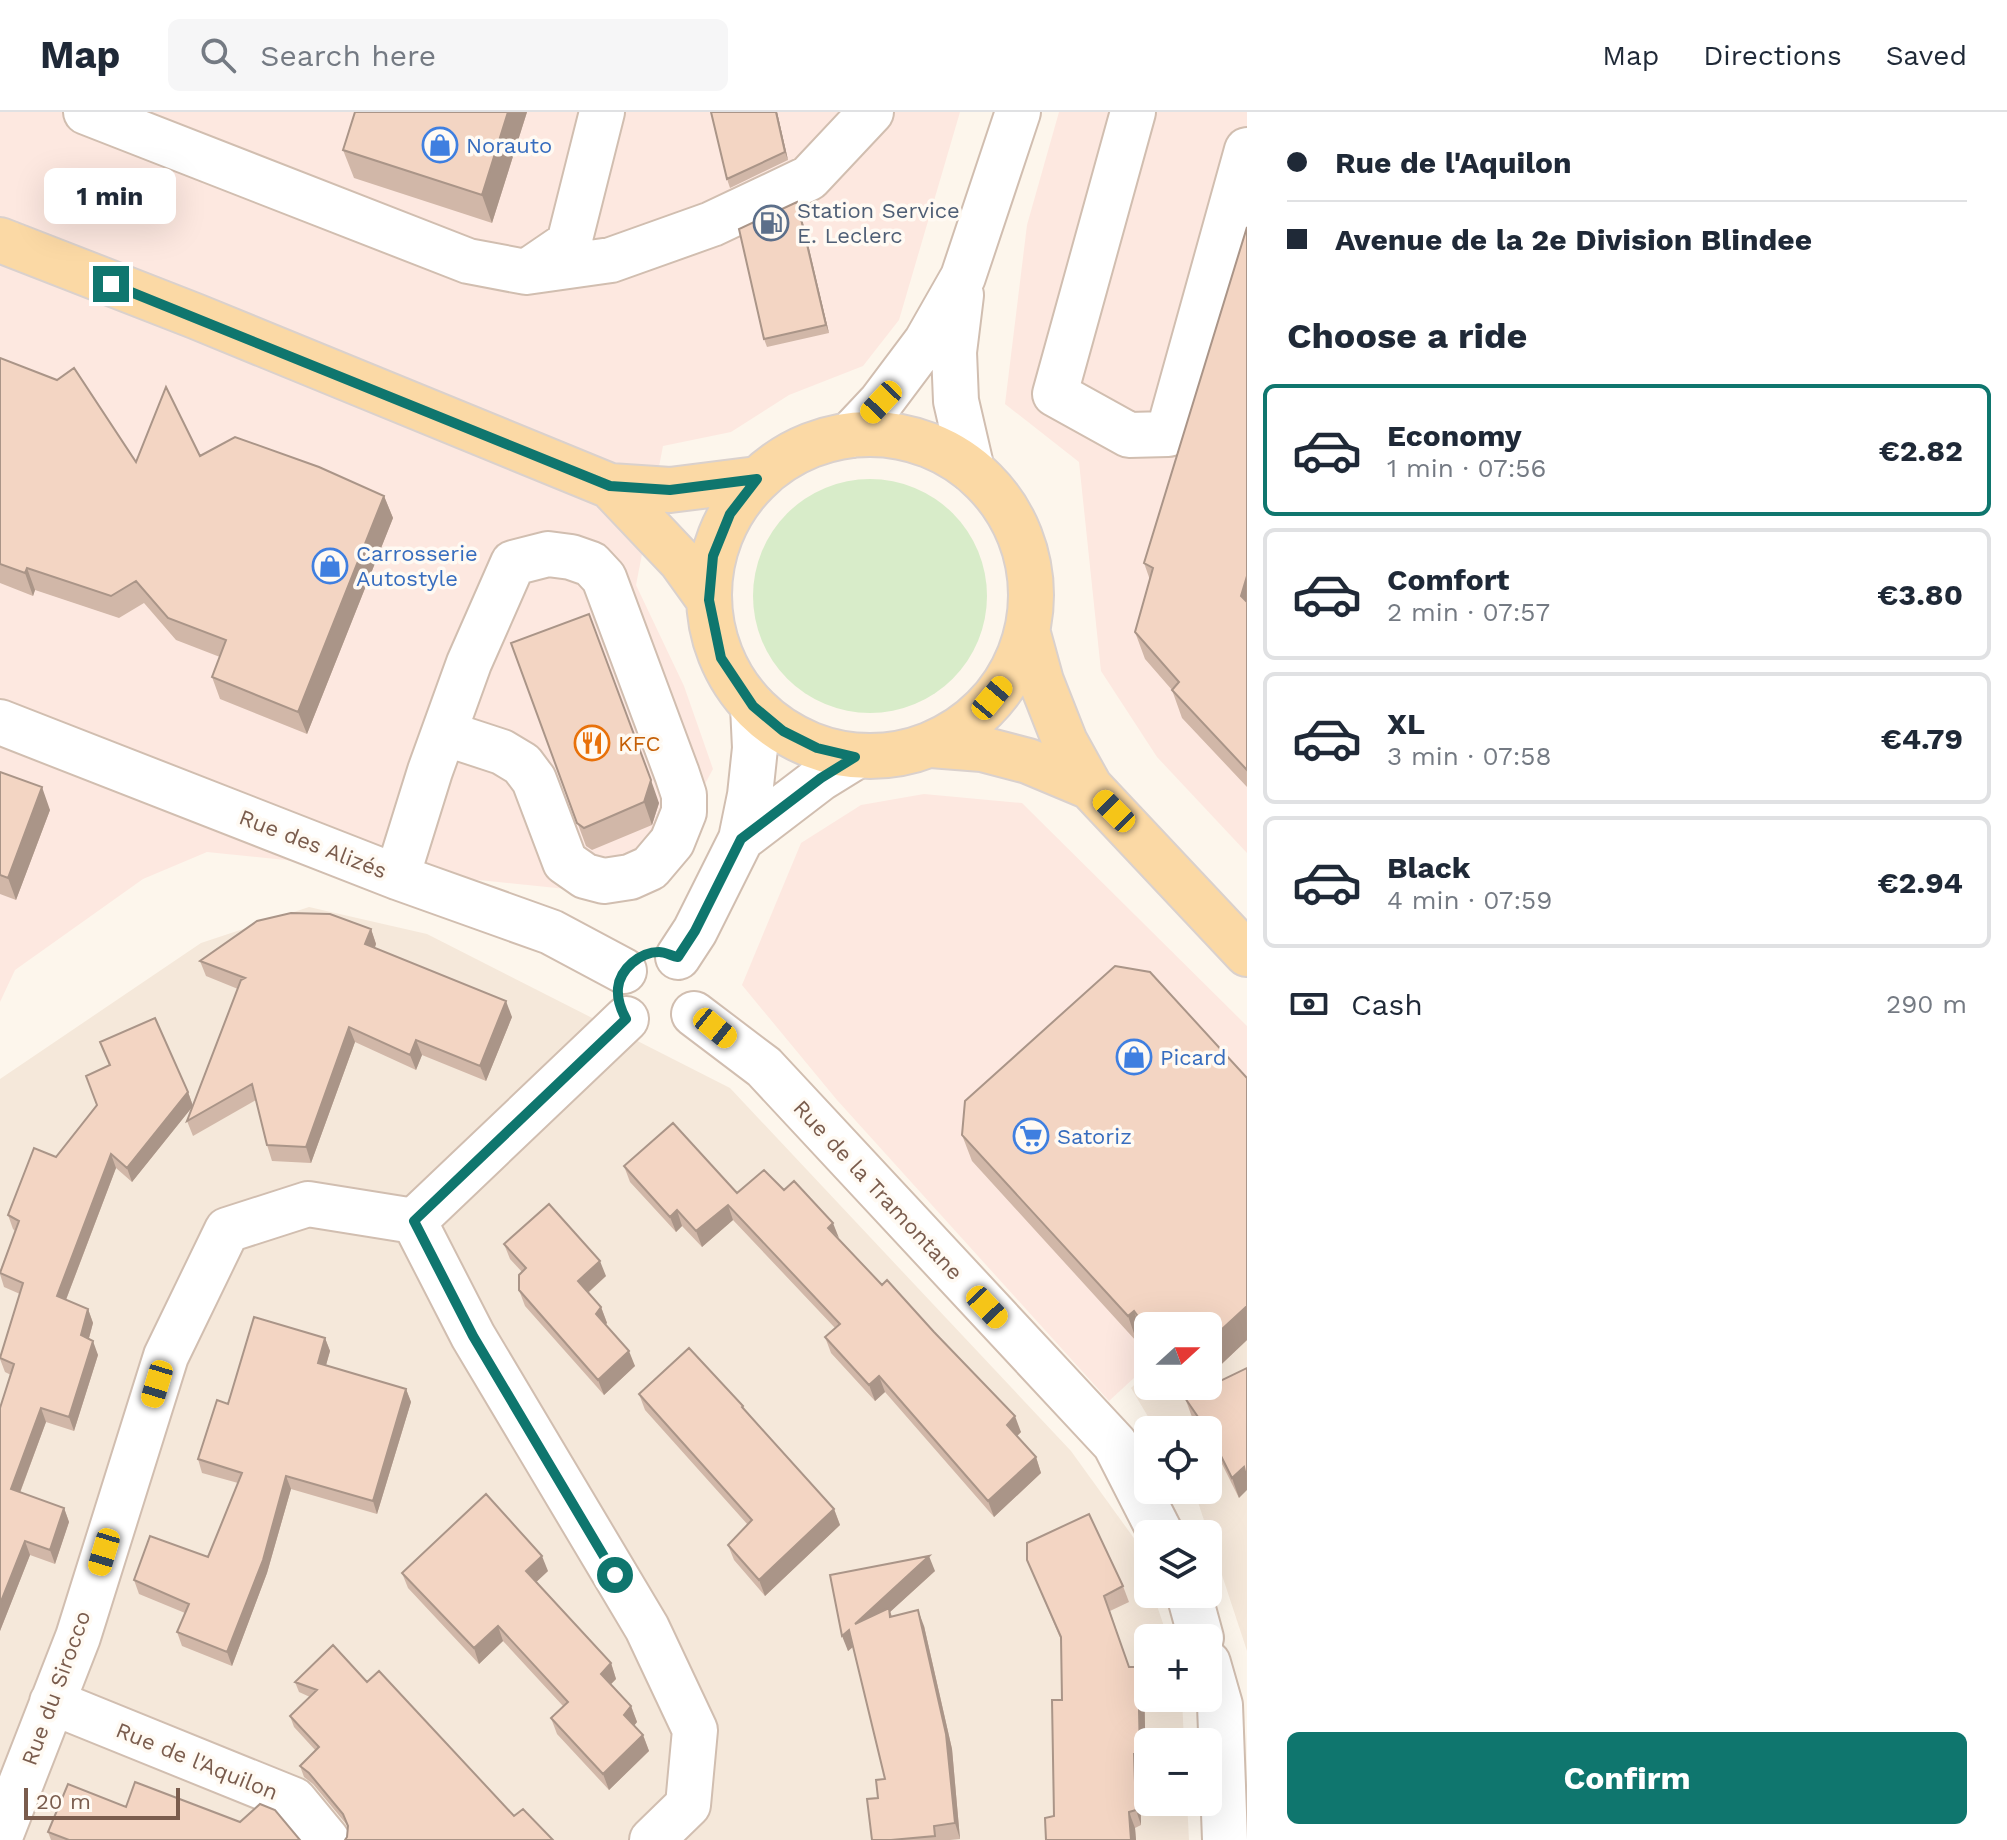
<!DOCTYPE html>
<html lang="en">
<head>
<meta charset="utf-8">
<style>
  :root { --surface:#fff; --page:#f6f6f7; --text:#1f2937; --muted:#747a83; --line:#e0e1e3; --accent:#0f766e }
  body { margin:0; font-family:"Work Sans",sans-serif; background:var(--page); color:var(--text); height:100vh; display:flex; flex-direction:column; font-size:30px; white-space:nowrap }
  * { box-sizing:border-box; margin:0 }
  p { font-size:26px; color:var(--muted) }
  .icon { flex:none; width:44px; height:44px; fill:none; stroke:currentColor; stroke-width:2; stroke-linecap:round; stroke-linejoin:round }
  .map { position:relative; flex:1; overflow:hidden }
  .sheet { display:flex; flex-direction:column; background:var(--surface); width:760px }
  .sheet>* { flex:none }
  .hud { display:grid; align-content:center; height:176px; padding:0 40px; background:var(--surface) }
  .needle { width:52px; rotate:69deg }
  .controls { position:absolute; left:1134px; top:1200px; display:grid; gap:16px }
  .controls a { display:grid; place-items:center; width:88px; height:88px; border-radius:12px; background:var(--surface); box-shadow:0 8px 32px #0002; font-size:40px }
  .scale { position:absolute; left:24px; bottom:20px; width:156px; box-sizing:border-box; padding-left:8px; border:4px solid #7a5c4d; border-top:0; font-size:22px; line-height:28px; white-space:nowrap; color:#7a5c4d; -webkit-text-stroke:6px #fffaf3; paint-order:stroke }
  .end { position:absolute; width:36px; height:36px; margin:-18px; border:10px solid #0f766e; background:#fff; box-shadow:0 0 0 4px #fff }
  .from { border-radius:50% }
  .bubble { position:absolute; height:56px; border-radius:12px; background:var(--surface); box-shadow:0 8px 32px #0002; font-size:26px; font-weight:700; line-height:56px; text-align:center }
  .car { position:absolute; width:24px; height:48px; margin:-24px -12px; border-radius:10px; box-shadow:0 0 6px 2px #0007; background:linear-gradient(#f5c518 24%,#345 0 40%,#f5c518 0 76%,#345 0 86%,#f5c518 0) }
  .hud b { display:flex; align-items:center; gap:28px; height:76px; font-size:30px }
  .hud b+b { border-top:2px solid var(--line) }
  .hud i { width:20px; height:20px; background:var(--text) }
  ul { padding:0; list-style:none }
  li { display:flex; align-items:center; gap:24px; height:132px; margin:0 16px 12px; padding:0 24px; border:4px solid var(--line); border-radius:12px }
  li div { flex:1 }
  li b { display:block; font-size:30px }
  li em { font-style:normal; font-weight:700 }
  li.active { border-color:var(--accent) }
  li>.icon { width:72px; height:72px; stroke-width:1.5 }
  h2 { padding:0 40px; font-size:36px; line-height:96px }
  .pay { display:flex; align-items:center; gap:20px; height:88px; padding:0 40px; font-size:30px }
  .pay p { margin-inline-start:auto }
  .primary-button { display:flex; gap:16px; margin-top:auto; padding:16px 40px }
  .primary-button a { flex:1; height:92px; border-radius:12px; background:var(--accent); color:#fff; font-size:32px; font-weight:700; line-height:92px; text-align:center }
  header { display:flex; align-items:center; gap:48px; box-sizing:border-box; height:112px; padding:0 40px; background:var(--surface); border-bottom:2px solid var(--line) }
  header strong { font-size:38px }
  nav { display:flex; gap:44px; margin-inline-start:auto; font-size:28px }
  .search { width:560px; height:72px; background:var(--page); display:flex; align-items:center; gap:20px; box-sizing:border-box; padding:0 28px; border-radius:12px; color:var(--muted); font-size:30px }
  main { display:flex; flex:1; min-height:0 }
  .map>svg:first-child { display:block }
  .residential { fill:#f5e8da }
  .commercial { fill:#fde8e0 }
  .green { fill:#d8ecc9 }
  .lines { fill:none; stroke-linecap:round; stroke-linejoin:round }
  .minor-casing { stroke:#d1beb0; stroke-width:48 }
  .major-casing { stroke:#dad1cd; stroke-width:48 }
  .minor { stroke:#fff; stroke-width:44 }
  .major { stroke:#fbd9a5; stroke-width:44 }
  .wall { fill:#d1b7a8 }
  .shaded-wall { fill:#aa9588 }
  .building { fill:#f3d5c3; stroke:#aa9588; stroke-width:2 }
  .route { stroke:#0f766e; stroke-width:10 }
  .labels { text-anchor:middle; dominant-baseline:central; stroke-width:7; stroke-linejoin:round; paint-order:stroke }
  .shop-label { font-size:22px; fill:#366cbe; stroke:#fffaf3; text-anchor:start }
  .service-label { font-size:22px; fill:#4e5e75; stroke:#fffaf3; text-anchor:start }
  .food-label { font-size:22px; fill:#c56008; stroke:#fffaf3; text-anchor:start }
  .street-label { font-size:22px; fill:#7a5c4d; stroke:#fffaf3 }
</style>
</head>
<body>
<header>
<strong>Map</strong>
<div class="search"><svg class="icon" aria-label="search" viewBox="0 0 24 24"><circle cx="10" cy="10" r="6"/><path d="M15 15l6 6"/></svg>Search here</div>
<nav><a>Map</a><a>Directions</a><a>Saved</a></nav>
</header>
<main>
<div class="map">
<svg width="1247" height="1728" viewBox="0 0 1247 1728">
  <rect width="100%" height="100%" fill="#fdf6ec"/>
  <path class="residential" d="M309,795L427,822L730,976L1071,1339L1136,1429L1148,1465V1482H1153L1168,1526H1148V1586H1182L1184,1630H1148V1690H1187L1189,1728H0V967L201,831Z
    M1247,1165V1539L1196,1384L1193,1378H1208V1318H1156L1131,1276L1148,1260V1274H1208V1214Z"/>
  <path class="commercial" d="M0,0H960L899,208L863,254L789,283L731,320L663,334L636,473L684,574L713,657L644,785L207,740L143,767L15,858L0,890Z
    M1059,0H1247V741L1157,645L1101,559L1079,350L1005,292L1027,113Z
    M924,682L1022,691L1247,914V1161L1148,1214V1253L1109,1289L837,988L742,873L801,731L861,693Z"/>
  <path class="green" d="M753 484a117 117 0 1 1 234 0a117 117 0 1 1-234 0Z"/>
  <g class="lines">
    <g class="minor-casing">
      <path id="minor" d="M86,0L468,149L526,160L611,148L712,112L809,66L871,0
        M1133,0L1055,282L1129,323L1168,322L1247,38
        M528,159L569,131L602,0
        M961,183L954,240L956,289L972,358
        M850,323L881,290L926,230L963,165L1018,0
        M0,610L397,765L551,820L624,859
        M741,727L821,666L855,645
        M397,765L430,659L469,551L513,451L548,442L571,445L591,452L604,466L677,662L684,683V700L672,730L650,756L630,765L604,769L585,764L565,750L534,668L522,652L502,640L444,621
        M678,845L695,819L741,727L750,683L755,636L753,594
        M694,902L764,955L1115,1332L1161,1422
        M414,1109L473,1224L647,1516L695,1618L688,1693L652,1728
        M1189,1482L1201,1526
        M1208,1551L1220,1593L1225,1728
        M52,1590L294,1688L327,1728
        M0,1725L78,1525L166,1244L227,1118L308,1092L414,1109L626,907"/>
    </g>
    <g class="major-casing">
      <path id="major" d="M0,128L195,204L610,374L670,378L757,367
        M709 483a161 161 0 1 1 322 0a161 161 0 1 1-322 0Z
        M610,374L681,449L709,488
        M1027,518L1041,569L1065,630L1090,675L1247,842
        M931,633L982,637L1028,649L1090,675"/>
    </g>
    <use href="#minor" class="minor"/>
    <use href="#major" class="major"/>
  </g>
  <path class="wall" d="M527,0L492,111L354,66L343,38Z
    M777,0L788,48L730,76L727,67Z
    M797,90L829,221L767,235L764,227Z
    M1247,115V675L1182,606L1172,578L1145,547L1135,520L1150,468L1144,451Z
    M0,246L136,350L200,344L384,384L393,406L307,622L220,587L212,565L220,545L176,528L144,491L119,506L35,478L33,484L0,471Z
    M511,531L659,691L652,713L592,738L586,734Z
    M0,660L50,698L16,788L0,782Z
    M371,817L376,832L375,836L512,905L486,969L422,943L416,958L355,930L311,1051L272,1049L267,1033L256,988L193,1024L187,1009L238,877L206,864L200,849Z
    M100,930L188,980L193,994L132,1070L116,1056L66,1188L88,1197L93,1211L89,1226L98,1243L74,1319L46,1310L20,1381L64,1396L69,1410L55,1452L30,1443L0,1519L11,1263L5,1260L0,1247L20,1182L4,1175L0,1162V1159L15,1119L13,1117L8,1103L97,994L110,954Z
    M1247,966V1228L1208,1265L1148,1214V1232L1143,1225L1137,1230L972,1049L962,1023Z
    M624,1054L737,1081L784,1078L839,1127L1021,1320L1017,1324L1036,1345L1041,1361L994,1405L885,1280L875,1289L831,1241L825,1225L835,1216L733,1108L702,1135L682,1114L676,1120L630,1070Z
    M504,1132L606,1164L588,1181L601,1195L607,1211L605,1213L635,1254L604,1283L525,1194L519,1178L522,1160L510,1147Z
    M325,1226L330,1239L326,1253L406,1277L411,1290L377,1402L291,1377L267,1461L232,1554L182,1534L177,1520L185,1501L139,1482L134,1468L208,1445L238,1371L202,1361L198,1347L228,1292Z
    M1247,1256L1239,1386L1219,1346L1208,1329V1318H1201L1192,1305L1185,1286Z
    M639,1282L743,1294L746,1300L834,1397L840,1413L765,1484L734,1448L728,1433L748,1413L645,1298Z
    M1027,1448L1123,1474L1129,1490L1110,1499L1129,1555H1138L1144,1570L1146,1658H1140L1141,1713L1135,1716L1136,1728H1046L1054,1704L1062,1588L1061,1528Z
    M548,1459L536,1470L611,1551L616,1567L611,1572L631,1594L637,1610L634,1613L643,1623L649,1639L609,1678L557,1622L551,1606L563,1594L503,1529L479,1552L408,1476L402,1461Z
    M935,1459L890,1500L892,1504L924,1514L952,1637L960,1727L950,1728H872L878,1686L885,1667L853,1535L848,1539L830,1463Z
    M295,1570H367L514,1704L347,1725V1713L313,1672L304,1665L300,1654L316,1639L294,1615L290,1604L310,1585L299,1580Z
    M126,1695L240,1710L300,1728H51L48,1720Z"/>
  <path class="shaded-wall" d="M508,0H527L492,111L482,83Z
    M776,0H777L788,48L785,40Z
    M797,90L800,98L829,221L826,213Z
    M384,384L393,406L307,622L298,600Z
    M27,456L35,478L33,484L25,461Z
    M1247,464V500L1241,484Z
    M651,668L659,691L652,713L644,690Z
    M42,675L50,698L16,788L8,766Z
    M371,817L376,832L370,847L365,832Z
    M506,889L512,905L486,969L480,954Z
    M349,915L355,930L311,1051L306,1035Z
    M416,928L422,943L416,958L410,943Z
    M188,980L193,994L132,1070L127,1056Z
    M111,1042L116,1056L62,1198L57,1184Z
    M728,1093L733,1108L702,1135L696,1119Z
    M677,1098L682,1114L676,1120L670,1105Z
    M833,1111L839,1126L828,1116Z
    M600,1149L606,1164L583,1185L578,1169Z
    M1247,1194V1228L1208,1265V1230Z
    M601,1195L607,1211L601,1218L596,1202Z
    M88,1197L93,1211L86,1237L81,1223Z
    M1134,1199L1143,1225L1137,1230L1128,1204Z
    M325,1226L330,1239L323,1264L318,1251Z
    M93,1229L98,1243L74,1319L69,1305Z
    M629,1239L635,1254L604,1283L598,1268Z
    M879,1264L885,1280L875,1289L869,1273Z
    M1185,1274H1198L1188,1283Z
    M406,1277L411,1290L377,1402L373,1389Z
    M41,1296L46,1310L16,1391L11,1377Z
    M1015,1304L1021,1320L1012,1329L1007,1313Z
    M1036,1345L1041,1361L994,1405L988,1389Z
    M1244,1355L1247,1363V1378L1239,1386L1232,1366Z
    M286,1364L291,1377L267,1461L232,1554L227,1540Z
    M64,1396L69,1410L55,1452L50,1438Z
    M834,1397L840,1413L765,1484L759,1468Z
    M25,1429L30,1443L0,1519V1492Z
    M542,1444L548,1459L531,1475L526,1459Z
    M929,1444L935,1459L890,1500L894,1512H855Z
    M918,1498L924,1514L952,1637L960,1727L955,1711Z
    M498,1514L503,1529L479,1552L474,1536Z
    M849,1518L854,1534L848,1539L842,1524Z
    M611,1551L616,1567L606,1577L601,1562Z
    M1138,1555L1144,1570L1146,1658L1140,1642Z
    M631,1594L637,1610L630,1619L624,1603Z
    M643,1623L649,1639L609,1678L603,1662Z
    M1134,1642L1140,1658L1141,1713L1136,1698Z
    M1129,1700L1135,1716L1136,1728H1131Z"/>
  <path class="building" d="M355,0H508L482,83L343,38Z
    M711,0H776L785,40L727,67Z
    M797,90L826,213L764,227L739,117Z
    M1247,115V464L1241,484L1247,490V658L1172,578L1179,570L1135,520L1153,456L1144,451Z
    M0,246L57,268L74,256L136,350L166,275L200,344L235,325L319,355L384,384L298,600L212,565L226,528L168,506L136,469L111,484L27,456L25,461L0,452Z
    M589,502L651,668L644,690L584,716L577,711L511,531Z
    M0,660L42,675L8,766L0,763Z
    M291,801L330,802L371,817L365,832L506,889L480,954L416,928L410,943L349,915L306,1035L267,1033L252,972L187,1009L241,868L245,866L200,849L257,809Z
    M1115,854L1150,860L1247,966V1194L1208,1230V1214H1148V1218L1134,1199L1128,1204L962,1023L965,989Z
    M155,906L188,980L127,1056L111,1042L57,1184L88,1197L81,1223L93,1229L69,1305L41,1296L11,1377L64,1396L50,1438L25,1429L0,1492V1296L14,1252L0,1246L23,1171L0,1161L19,1109L8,1103L34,1036L56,1045L97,993L86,964L110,953L100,930Z
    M673,1011L737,1081L764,1058L784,1078L794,1069L833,1111L828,1116L882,1173L887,1168L934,1220L1015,1304L1007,1313L1036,1345L988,1389L879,1264L869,1273L825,1225L840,1212L728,1093L696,1119L677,1098L670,1105L624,1054Z
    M549,1092L600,1149L578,1169L601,1195L596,1202L629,1239L598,1268L519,1178V1163L526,1156L504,1132Z
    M254,1205L325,1226L318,1251L406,1277L373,1389L286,1364L263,1448L227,1540L177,1520L189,1492L134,1468L150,1424L208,1445L242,1361L198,1347L217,1288L228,1292Z
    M689,1236L743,1294L742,1295L834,1397L759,1468L728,1433L752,1408L639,1282Z
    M1247,1256V1369L1244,1355L1232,1366L1208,1318H1207L1185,1286Z
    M486,1382L542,1444L526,1459L611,1551L601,1562L631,1594L624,1603L643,1623L603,1662L551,1606L568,1590L498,1514L474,1536L402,1461Z
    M1089,1402L1123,1474L1104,1484L1129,1555H1138L1140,1642H1134L1136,1698L1129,1700L1131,1728H1046L1045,1706L1054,1704L1052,1588H1062L1061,1525L1027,1448V1431Z
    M929,1444L855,1512L889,1496L890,1505L918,1498L946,1622L955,1711L934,1714L935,1724L891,1728H872L867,1687L878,1686L876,1668L885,1667L849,1518L842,1524L830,1463Z
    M333,1533L367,1570L379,1559L514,1704L523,1697L553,1728H345L347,1725L348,1714L343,1702L309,1661L300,1654L319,1635L290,1604L317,1578L295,1570Z
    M135,1670L240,1710L260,1692L275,1698L300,1728H69L48,1720L68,1672L126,1695Z"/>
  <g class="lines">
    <path class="route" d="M111,172L610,374L670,378L757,367L730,402L713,444L709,488L721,546L753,594L783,619L817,636L855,645L821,666L741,727L695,819L678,845C672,844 665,840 659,840C640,840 620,857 618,876C617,887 621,898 626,907L414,1109L473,1224L615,1463"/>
  </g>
  <defs>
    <g id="shop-ring" transform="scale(1.8)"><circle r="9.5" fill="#fffaf3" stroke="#3f7fe0" stroke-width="1.5"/><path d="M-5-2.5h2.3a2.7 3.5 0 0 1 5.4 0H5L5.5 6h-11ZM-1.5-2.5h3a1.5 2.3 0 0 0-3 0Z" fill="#3f7fe0"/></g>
    <g id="fuel-ring" transform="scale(1.8)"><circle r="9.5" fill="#fffaf3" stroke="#5c6f8a" stroke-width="1.5"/><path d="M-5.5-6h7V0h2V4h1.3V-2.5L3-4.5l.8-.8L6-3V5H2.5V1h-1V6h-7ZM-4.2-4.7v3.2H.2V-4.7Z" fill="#5c6f8a"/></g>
    <g id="restaurant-ring" transform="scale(1.8)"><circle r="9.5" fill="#fffaf3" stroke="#e8710a" stroke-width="1.5"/><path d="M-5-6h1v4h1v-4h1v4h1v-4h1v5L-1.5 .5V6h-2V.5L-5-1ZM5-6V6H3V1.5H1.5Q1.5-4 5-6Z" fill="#e8710a"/></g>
    <g id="supermarket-ring" transform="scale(1.8)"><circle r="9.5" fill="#fffaf3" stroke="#3f7fe0" stroke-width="1.5"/><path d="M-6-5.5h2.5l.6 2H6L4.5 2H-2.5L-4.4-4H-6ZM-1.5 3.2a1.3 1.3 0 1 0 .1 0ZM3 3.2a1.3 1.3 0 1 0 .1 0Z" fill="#3f7fe0"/></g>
  </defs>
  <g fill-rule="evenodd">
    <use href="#shop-ring" x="440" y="33"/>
    <use href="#fuel-ring" x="771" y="111"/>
    <use href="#shop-ring" x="330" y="454"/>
    <use href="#restaurant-ring" x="592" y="631"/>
    <use href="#shop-ring" x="1134" y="945"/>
    <use href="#supermarket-ring" x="1031" y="1024"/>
  </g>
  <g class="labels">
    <g class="shop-label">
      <text x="466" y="33">Norauto</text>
      <text x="356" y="441">Carrosserie<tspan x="356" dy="25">Autostyle</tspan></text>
      <text x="1160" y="945">Picard</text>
      <text x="1057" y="1024">Satoriz</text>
    </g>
    <g class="service-label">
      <text x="797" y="98">Station Service<tspan x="797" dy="25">E. Leclerc</tspan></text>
    </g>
    <g class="food-label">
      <text x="618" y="631">KFC</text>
    </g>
    <g class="street-label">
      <text transform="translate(313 732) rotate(21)">Rue des Alizés</text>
      <text transform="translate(878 1078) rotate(47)">Rue de la Tramontane</text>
      <text transform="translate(56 1576) rotate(-70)">Rue du Sirocco</text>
      <text transform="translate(197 1649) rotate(22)">Rue de l'Aquilon</text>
    </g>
  </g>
</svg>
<div class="controls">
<a><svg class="needle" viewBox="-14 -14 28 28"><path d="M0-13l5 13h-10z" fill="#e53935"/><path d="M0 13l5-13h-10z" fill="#747a83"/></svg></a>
<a><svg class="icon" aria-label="locate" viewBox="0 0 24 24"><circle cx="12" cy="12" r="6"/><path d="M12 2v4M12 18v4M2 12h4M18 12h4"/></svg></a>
<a><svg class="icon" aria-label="layers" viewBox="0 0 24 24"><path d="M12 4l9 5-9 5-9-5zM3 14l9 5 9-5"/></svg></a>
<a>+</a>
<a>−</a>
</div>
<div class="scale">20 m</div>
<i class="end from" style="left:615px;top:1463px"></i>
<i class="end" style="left:111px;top:172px"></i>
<div class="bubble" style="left:44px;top:56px;width:132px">1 min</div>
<i class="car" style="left:881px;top:290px;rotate:223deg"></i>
<i class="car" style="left:992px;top:586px;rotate:40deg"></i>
<i class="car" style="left:1114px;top:699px;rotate:315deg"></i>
<i class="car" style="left:715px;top:916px;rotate:129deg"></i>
<i class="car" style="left:987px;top:1195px;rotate:137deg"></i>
<i class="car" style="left:157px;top:1272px;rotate:197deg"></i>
<i class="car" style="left:104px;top:1440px;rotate:197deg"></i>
</div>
<section class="sheet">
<div class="hud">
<b><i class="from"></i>Rue de l'Aquilon</b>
<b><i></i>Avenue de la 2e Division Blindee</b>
</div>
<h2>Choose a ride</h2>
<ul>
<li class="active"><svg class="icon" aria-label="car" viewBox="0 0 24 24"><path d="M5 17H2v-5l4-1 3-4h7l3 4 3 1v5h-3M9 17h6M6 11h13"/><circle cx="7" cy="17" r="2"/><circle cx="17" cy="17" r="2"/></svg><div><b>Economy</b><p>1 min · 07:56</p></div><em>€2.82</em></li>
<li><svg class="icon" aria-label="car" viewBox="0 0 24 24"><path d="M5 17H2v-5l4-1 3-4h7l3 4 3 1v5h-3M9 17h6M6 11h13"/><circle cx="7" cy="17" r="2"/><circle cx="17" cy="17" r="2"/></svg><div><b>Comfort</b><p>2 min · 07:57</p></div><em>€3.80</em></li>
<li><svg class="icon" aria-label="car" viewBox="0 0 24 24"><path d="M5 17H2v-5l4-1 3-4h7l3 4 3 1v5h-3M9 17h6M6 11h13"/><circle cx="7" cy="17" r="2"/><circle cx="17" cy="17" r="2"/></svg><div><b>XL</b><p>3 min · 07:58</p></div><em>€4.79</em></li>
<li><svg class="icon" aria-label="car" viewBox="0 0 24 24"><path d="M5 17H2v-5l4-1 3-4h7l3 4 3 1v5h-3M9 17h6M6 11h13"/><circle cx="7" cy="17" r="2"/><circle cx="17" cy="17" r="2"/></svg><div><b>Black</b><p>4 min · 07:59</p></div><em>€2.94</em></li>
</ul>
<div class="pay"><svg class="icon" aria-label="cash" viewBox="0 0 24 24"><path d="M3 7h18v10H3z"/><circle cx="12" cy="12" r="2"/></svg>Cash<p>290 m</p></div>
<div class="primary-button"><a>Confirm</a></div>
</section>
</main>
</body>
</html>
